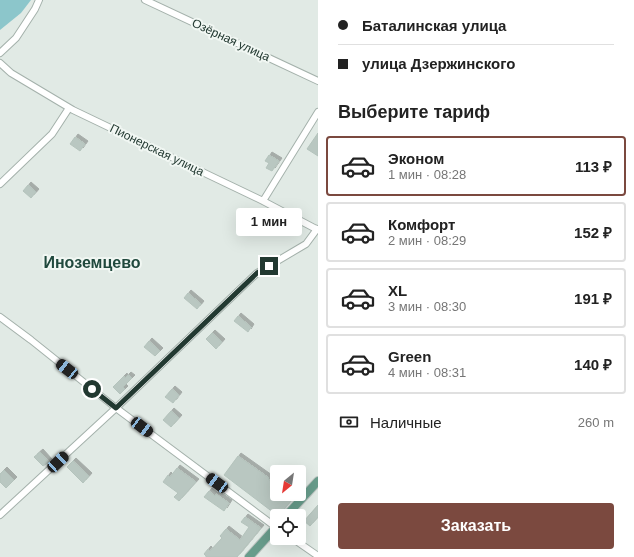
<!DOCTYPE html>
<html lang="ru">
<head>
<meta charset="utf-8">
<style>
  :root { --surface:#fff; --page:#f2f2f2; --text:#222; --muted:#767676; --line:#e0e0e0; --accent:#7b493f }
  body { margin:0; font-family:Helvetica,sans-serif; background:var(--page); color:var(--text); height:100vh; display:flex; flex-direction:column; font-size:15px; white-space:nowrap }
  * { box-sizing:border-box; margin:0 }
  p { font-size:13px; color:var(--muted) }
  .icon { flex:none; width:22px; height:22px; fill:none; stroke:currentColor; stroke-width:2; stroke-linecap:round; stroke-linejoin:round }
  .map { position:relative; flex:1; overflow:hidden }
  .drawer { display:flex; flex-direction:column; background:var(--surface); width:316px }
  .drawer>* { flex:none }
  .guide { display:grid; align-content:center; height:88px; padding:0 20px; background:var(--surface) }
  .needle { width:26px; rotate:210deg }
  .fabs { position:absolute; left:270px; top:465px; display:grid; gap:8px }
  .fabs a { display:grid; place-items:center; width:36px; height:36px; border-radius:4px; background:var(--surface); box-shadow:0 4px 16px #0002; font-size:20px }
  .end { position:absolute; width:18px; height:18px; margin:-9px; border:5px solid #223931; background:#fff; box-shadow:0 0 0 2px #fff }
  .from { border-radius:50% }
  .bubble { position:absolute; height:28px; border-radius:4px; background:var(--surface); box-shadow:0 4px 16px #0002; font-size:13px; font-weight:700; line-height:28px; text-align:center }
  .car { position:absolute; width:12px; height:24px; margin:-12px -6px; border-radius:5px; box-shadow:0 0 3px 1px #0007; background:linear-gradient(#222 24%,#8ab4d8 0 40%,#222 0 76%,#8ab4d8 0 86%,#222 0) }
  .guide b { display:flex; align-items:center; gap:14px; height:38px; font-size:15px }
  .guide b+b { border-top:1px solid var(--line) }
  .guide i { width:10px; height:10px; background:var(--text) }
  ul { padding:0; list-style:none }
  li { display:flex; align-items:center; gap:12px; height:60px; margin:0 8px 6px; padding:0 12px; border:2px solid var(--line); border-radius:4px }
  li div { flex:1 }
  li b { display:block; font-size:15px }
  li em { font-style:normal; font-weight:700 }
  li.selected { border-color:var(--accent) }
  li>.icon { width:36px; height:36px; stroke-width:1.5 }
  h2 { padding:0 20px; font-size:18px; line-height:48px }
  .pay { display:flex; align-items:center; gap:10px; height:44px; padding:0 20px; font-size:15px }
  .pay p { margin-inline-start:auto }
  .button { display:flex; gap:8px; margin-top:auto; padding:8px 20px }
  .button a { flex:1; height:46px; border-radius:4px; background:var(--accent); color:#fff; font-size:16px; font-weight:700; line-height:46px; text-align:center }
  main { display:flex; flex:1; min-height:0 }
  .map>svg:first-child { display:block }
  .water { fill:#8cc6cb }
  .building { fill:#b9c7c1; stroke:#b4c3bc; filter:url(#shadow) }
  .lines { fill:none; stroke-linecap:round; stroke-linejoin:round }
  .minor-casing { stroke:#a4b1ab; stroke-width:8 }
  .major-casing { stroke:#bdc4c1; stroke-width:10 }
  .minor { stroke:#fff; stroke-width:6 }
  .major { stroke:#689c8b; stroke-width:8 }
  .route { stroke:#223931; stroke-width:5 }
  .labels { text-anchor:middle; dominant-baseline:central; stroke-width:4; stroke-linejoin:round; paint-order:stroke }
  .street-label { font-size:12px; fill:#223931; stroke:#f1f7f3 }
  .district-label { font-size:16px; font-weight:bold; fill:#20493d; stroke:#f1f7f3 }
</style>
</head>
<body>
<main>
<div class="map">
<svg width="318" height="557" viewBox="0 0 318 557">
  <defs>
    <filter id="shadow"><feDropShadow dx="3" dy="-3" stdDeviation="0" flood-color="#0004"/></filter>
  </defs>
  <rect width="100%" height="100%" fill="#e1eae5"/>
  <path class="water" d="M0,0H31L21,13L0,30Z"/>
  <path class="building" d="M318,133V156L307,149Z
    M75,137L85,144L80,151L70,144Z
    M269,155L279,161L272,171L266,168L269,163L265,161Z
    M28,185L36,192L31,198L23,191Z
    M188,293L201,304L197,309L184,298Z
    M238,316L251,327L248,332L234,321Z
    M212,333L222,342L216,349L206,339Z
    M149,341L160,351L155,356L144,347Z
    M128,375L132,378L123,387L125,389L120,394L113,387L124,376L125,378Z
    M172,389L179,395L173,403L165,397Z
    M171,411L179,418L171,427L163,420Z
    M40,452L49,462L43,466L34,457Z
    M238,456L269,478L268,479L277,487V494H297L278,516L224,475Z
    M73,461L89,476L83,483L67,467Z
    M177,468L196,482L179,501L174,497L178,493L163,482L168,475L170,477Z
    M4,470L14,480L6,488L0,482V474Z
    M209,491L215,496L216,494L229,503L224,511L204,497Z
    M318,505V517L310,526L304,521Z
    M245,517L261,528L237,557H206V556L204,554L208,549L210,551L222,538L220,536L226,529L240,540L249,527L241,522Z"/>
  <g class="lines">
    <g class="minor-casing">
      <path id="minor" d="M145,0L318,81
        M0,53L16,38L35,9L39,0
        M0,63L11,73L73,110L263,201L318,230
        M0,184L52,134L69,108
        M263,201L318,112
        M0,317L31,340L116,408L277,528
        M0,515L116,408L257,273L306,244L317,229
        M292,538L318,556"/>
    </g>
    <g class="major-casing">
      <path id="major" d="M286,516L318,481
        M249,557L277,526"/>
    </g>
    <use href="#minor" class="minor"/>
    <use href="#major" class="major"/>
  </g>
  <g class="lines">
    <path class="route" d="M92,389L116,408L257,273L269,266"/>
  </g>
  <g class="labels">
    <g class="street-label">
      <text transform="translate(231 40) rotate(25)">Озёрная улица</text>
      <text transform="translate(157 150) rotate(26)">Пионерская улица</text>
    </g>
    <g class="district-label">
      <text x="92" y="262">Иноземцево</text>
    </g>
  </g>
</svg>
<div class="fabs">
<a><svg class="needle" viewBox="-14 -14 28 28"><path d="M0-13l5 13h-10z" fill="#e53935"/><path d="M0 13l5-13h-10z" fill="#767676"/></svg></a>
<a><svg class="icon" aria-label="locate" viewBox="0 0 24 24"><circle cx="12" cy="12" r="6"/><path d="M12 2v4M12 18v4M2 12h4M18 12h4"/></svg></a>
</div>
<i class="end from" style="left:92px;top:389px"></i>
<i class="end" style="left:269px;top:266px"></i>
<div class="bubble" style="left:236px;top:208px;width:66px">1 мин</div>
<i class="car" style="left:67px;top:369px;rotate:308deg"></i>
<i class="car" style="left:142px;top:427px;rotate:127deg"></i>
<i class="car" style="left:58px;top:462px;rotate:47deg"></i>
<i class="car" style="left:217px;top:483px;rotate:306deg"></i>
</div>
<section class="drawer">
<div class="guide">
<b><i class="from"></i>Баталинская улица</b>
<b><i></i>улица Дзержинского</b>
</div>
<h2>Выберите тариф</h2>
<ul>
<li class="selected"><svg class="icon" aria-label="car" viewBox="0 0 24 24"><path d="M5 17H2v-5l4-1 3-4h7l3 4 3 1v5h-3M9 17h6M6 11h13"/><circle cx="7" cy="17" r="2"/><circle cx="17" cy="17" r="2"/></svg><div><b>Эконом</b><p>1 мин · 08:28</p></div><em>113 ₽</em></li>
<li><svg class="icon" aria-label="car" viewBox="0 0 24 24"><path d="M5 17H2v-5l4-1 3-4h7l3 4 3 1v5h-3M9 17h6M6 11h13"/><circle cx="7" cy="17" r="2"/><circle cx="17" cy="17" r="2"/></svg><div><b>Комфорт</b><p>2 мин · 08:29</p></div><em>152 ₽</em></li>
<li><svg class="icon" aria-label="car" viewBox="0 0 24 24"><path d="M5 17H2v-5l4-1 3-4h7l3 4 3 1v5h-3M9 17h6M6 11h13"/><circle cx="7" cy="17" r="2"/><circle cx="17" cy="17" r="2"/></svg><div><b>XL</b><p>3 мин · 08:30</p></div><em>191 ₽</em></li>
<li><svg class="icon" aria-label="car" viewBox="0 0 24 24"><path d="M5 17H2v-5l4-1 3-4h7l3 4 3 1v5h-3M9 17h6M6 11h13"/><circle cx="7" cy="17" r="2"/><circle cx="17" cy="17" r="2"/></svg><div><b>Green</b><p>4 мин · 08:31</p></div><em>140 ₽</em></li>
</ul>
<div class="pay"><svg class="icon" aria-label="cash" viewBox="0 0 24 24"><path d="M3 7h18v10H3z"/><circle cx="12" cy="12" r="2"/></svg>Наличные<p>260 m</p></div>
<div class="button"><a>Заказать</a></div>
</section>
</main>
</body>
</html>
